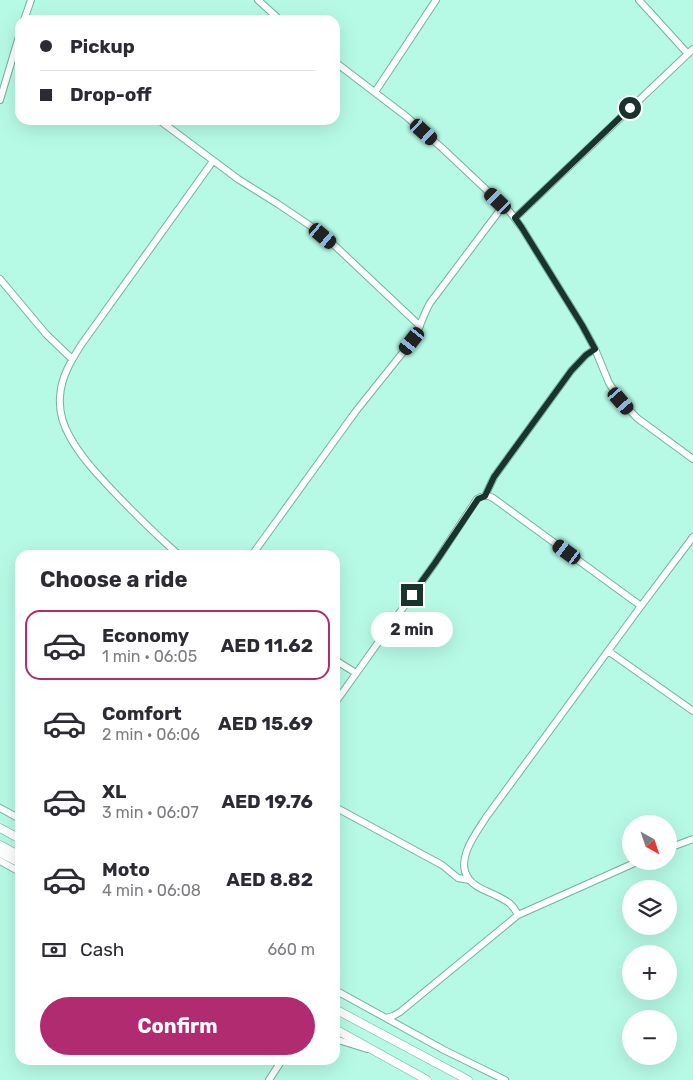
<!DOCTYPE html>
<html lang="en">
<head>
<meta charset="utf-8">
<style>
  :root { --surface:#fff; --page:#f2f2f3; --text:#2b2b33; --muted:#7c7c81; --line:#e1e1e2; --accent:#b12b70 }
  body { margin:0; font-family:Rubik,sans-serif; background:var(--page); color:var(--text); height:100vh; display:flex; flex-direction:column; font-size:19px; white-space:nowrap }
  * { box-sizing:border-box; margin:0 }
  p { font-size:16px; color:var(--muted) }
  .icon { flex:none; width:28px; height:28px; fill:none; stroke:currentColor; stroke-width:2; stroke-linecap:round; stroke-linejoin:round }
  .map { position:relative; flex:1; overflow:hidden }
  .side { position:absolute; left:15px; top:550px; width:325px; height:515px; display:flex; flex-direction:column; background:var(--surface); border-radius:15px; box-shadow:0 5px 20px #0002 }
  .side>* { flex:none }
  .hud { position:absolute; left:15px; top:15px; width:325px; height:110px; border-radius:15px; box-shadow:0 5px 20px #0002; display:grid; align-content:center; height:110px; padding:0 25px; background:var(--surface) }
  .needle { width:32px; rotate:140deg }
  .tools { position:absolute; left:622px; top:815px; display:grid; gap:10px }
  .tools a { display:grid; place-items:center; width:55px; height:55px; border-radius:50%; background:var(--surface); box-shadow:0 5px 20px #0002; font-size:25px }
  .end { position:absolute; width:22px; height:22px; margin:-11px; border:6px solid #19342c; background:#fff; box-shadow:0 0 0 2px #fff }
  .from { border-radius:50% }
  .bubble { position:absolute; height:35px; border-radius:18px; background:var(--surface); box-shadow:0 5px 20px #0002; font-size:16px; font-weight:700; line-height:35px; text-align:center }
  .car { position:absolute; width:15px; height:30px; margin:-15px -8px; border-radius:6px; box-shadow:0 0 4px 1px #0007; background:linear-gradient(#222 24%,#8ab4d8 0 40%,#222 0 76%,#8ab4d8 0 86%,#222 0) }
  .hud b { display:flex; align-items:center; gap:18px; height:48px; font-size:19px }
  .hud b+b { border-top:1px solid var(--line) }
  .hud i { width:12px; height:12px; background:var(--text) }
  ul { padding:0; list-style:none }
  li { display:flex; align-items:center; gap:15px; height:70px; margin:0 10px 8px; padding:0 15px; border:2px solid transparent; border-radius:15px }
  li div { flex:1 }
  li b { display:block; font-size:19px }
  li em { font-style:normal; font-weight:700 }
  li.selected { border-color:var(--accent) }
  li>.icon { width:45px; height:45px; stroke-width:1.5 }
  h2 { padding:0 25px; font-size:22px; line-height:60px }
  .pay { display:flex; align-items:center; gap:12px; height:55px; padding:0 25px; font-size:19px }
  .pay p { margin-inline-start:auto }
  .primary-button { display:flex; gap:10px; margin-top:auto; padding:10px 25px }
  .primary-button a { flex:1; height:58px; border-radius:30px; background:var(--accent); color:#fff; font-size:20px; font-weight:700; line-height:58px; text-align:center }
  .map>svg:first-child { display:block }
  .lines { fill:none; stroke-linecap:round; stroke-linejoin:round }
  .minor-casing { stroke:#72b3a0; stroke-width:8 }
  .major-casing { stroke:#72b3a0; stroke-width:9 }
  .minor { stroke:#fff; stroke-width:6 }
  .major { stroke:#fff; stroke-width:8 }
  .route { stroke:#19342c; stroke-width:6 }
</style>
</head>
<body>
<div class="map">
<svg width="693" height="1080" viewBox="0 0 693 1080">
  <rect width="100%" height="100%" fill="#b6fae5"/>
  <g class="lines">
    <g class="minor-casing">
      <path id="minor" d="M258,0L280,20
        M639,0L688,54
        M24,20L31,0
        M335,62L407,117L442,148L510,212L522,228L582,325L595,349L609,383L621,401L637,418L693,459
        M375,92L436,0
        M0,100L20,33
        M159,120L238,179L278,204L315,229L332,243L420,326
        M515,218L693,49
        M0,279L46,334L72,359
        M485,496L494,477L571,371L586,355L595,349
        M179,555C156,535 134,513 113,491C97,474 81,457 70,437C63,425 59,411 60,397C61,377 71,361 81,345L213,161
        M252,555L356,411L412,341C420,329 423,315 430,303L503,206
        M608,651L693,711
        M335,660L356,673
        M335,703L435,563L477,499C483,495 487,495 493,498L641,606
        M335,807L442,865L458,878L469,880
        M0,808L20,819
        M669,848L693,839
        M0,861L20,872
        M518,915C512,903 507,901 495,895C487,891 474,887 469,879C454,860 477,832 487,816L641,606L693,537
        M335,990L444,1050L505,1080
        M386,1018L393,1016L400,1012L518,915L639,861
        M335,1039L367,1049
        M269,1080L282,1060"/>
    </g>
    <g class="major-casing">
      <path id="major" d="M0,828L20,839
        M0,845L20,856
        M0,853L20,863
        M335,1009L468,1080
        M335,1029L427,1080"/>
    </g>
    <use href="#minor" class="minor"/>
    <use href="#major" class="major"/>
  </g>
  <g class="lines">
    <path class="route" d="M412,595L435,563L478,499L485,496L494,477L571,371L586,355L595,349L582,325L522,228L515,218L630,108"/>
  </g>
</svg>
<div class="tools">
<a><svg class="needle" viewBox="-14 -14 28 28"><path d="M0-13l5 13h-10z" fill="#e53935"/><path d="M0 13l5-13h-10z" fill="#7c7c81"/></svg></a>
<a><svg class="icon" aria-label="layers" viewBox="0 0 24 24"><path d="M12 4l9 5-9 5-9-5zM3 14l9 5 9-5"/></svg></a>
<a>+</a>
<a>−</a>
</div>
<i class="end from" style="left:630px;top:108px"></i>
<i class="end" style="left:412px;top:595px"></i>
<div class="bubble" style="left:371px;top:612px;width:82px">2 min</div>
<i class="car" style="left:424px;top:132px;rotate:132deg"></i>
<i class="car" style="left:498px;top:201px;rotate:314deg"></i>
<i class="car" style="left:323px;top:236px;rotate:130deg"></i>
<i class="car" style="left:412px;top:341px;rotate:218deg"></i>
<i class="car" style="left:621px;top:401px;rotate:139deg"></i>
<i class="car" style="left:567px;top:552px;rotate:306deg"></i>
<div class="hud">
<b><i class="from"></i>Pickup</b>
<b><i></i>Drop-off</b>
</div>
<section class="side">
<h2>Choose a ride</h2>
<ul>
<li class="selected"><svg class="icon" aria-label="car" viewBox="0 0 24 24"><path d="M5 17H2v-5l4-1 3-4h7l3 4 3 1v5h-3M9 17h6M6 11h13"/><circle cx="7" cy="17" r="2"/><circle cx="17" cy="17" r="2"/></svg><div><b>Economy</b><p>1 min · 06:05</p></div><em>AED 11.62</em></li>
<li><svg class="icon" aria-label="car" viewBox="0 0 24 24"><path d="M5 17H2v-5l4-1 3-4h7l3 4 3 1v5h-3M9 17h6M6 11h13"/><circle cx="7" cy="17" r="2"/><circle cx="17" cy="17" r="2"/></svg><div><b>Comfort</b><p>2 min · 06:06</p></div><em>AED 15.69</em></li>
<li><svg class="icon" aria-label="car" viewBox="0 0 24 24"><path d="M5 17H2v-5l4-1 3-4h7l3 4 3 1v5h-3M9 17h6M6 11h13"/><circle cx="7" cy="17" r="2"/><circle cx="17" cy="17" r="2"/></svg><div><b>XL</b><p>3 min · 06:07</p></div><em>AED 19.76</em></li>
<li><svg class="icon" aria-label="car" viewBox="0 0 24 24"><path d="M5 17H2v-5l4-1 3-4h7l3 4 3 1v5h-3M9 17h6M6 11h13"/><circle cx="7" cy="17" r="2"/><circle cx="17" cy="17" r="2"/></svg><div><b>Moto</b><p>4 min · 06:08</p></div><em>AED 8.82</em></li>
</ul>
<div class="pay"><svg class="icon" aria-label="cash" viewBox="0 0 24 24"><path d="M3 7h18v10H3z"/><circle cx="12" cy="12" r="2"/></svg>Cash<p>660 m</p></div>
<div class="primary-button"><a>Confirm</a></div>
</section>
</div>
</body>
</html>
